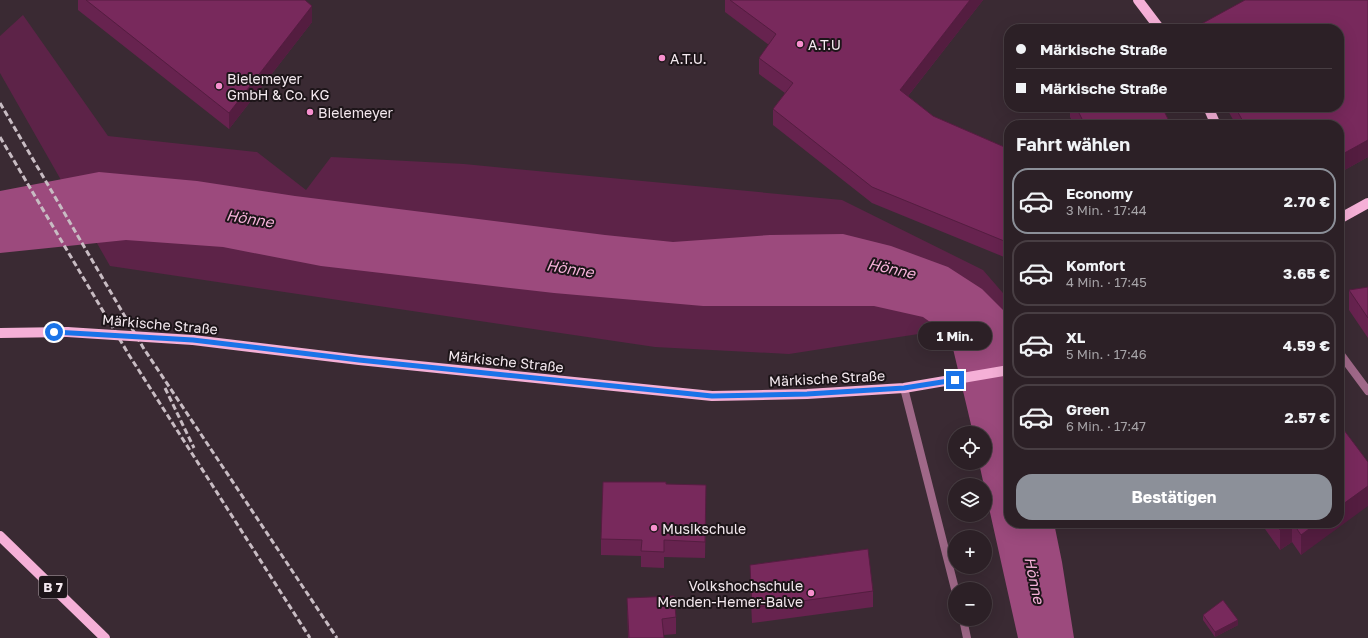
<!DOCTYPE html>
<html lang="de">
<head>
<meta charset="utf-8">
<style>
  :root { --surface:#2c2026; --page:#382d32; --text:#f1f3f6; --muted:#a6a3a7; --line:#483e43; --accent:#8c9099 }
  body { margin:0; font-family:"Golos Text",sans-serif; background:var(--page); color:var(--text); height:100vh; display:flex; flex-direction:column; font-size:15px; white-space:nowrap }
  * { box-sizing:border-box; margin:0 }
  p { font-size:13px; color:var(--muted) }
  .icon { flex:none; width:22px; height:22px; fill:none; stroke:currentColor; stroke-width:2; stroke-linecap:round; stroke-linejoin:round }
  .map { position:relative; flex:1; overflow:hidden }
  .side { position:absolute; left:1004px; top:120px; width:340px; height:408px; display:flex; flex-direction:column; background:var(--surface); border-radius:16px; box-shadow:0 4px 16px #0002,0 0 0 1px var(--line) }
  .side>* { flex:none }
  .banner { position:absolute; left:1004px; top:24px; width:340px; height:88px; border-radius:16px; box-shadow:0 4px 16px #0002,0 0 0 1px var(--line); display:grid; align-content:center; height:88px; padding:0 12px; background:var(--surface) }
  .tools { position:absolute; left:948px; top:426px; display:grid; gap:8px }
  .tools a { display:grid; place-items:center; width:44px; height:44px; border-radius:50%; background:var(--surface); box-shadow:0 4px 16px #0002,0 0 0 1px var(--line); font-size:20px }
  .end { position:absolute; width:18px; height:18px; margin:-9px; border:5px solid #1a73e8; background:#fff; box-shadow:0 0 0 2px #fff }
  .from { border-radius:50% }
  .bubble { position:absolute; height:28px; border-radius:14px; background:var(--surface); box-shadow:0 4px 16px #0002,0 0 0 1px var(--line); font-size:13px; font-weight:700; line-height:28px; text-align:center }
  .banner b { display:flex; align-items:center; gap:14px; height:38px; font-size:15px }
  .banner b+b { border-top:1px solid var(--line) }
  .banner i { width:10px; height:10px; background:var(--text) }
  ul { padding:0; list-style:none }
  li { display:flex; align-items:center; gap:12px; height:66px; margin:0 8px 6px; padding:0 4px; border:2px solid var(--line); border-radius:16px }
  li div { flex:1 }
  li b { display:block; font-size:15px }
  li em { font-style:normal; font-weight:700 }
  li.active { border-color:var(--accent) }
  li>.icon { width:36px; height:36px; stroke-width:1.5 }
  h2 { padding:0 12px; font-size:18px; line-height:48px }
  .button { display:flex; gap:8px; margin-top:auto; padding:8px 12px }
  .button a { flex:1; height:46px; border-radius:16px; background:var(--accent); color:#fff; font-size:16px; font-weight:700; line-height:46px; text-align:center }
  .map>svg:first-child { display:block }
  .green { fill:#5d2348 }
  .water { fill:#9c4a7d }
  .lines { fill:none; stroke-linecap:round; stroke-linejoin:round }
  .street { stroke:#9f6888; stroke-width:8 }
  .primary { stroke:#f5b0d7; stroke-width:10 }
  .rail { stroke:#c8bcc3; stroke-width:3; stroke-dasharray:6 3; stroke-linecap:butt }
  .primary-bridge { stroke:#f5b0d7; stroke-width:10 }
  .wall { fill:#67234f }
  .shaded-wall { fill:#541d40 }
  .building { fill:#78295c; stroke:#541d40 }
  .route { stroke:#1a73e8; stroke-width:5 }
  .poi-dot { fill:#f790ce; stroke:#1d1519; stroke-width:1.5 }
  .labels { text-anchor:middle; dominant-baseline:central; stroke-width:4; stroke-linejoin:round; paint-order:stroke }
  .shield { fill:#1d1519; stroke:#b4a9af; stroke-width:1 }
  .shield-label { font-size:13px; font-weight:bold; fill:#f4e9ef }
  .poi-label { font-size:14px; fill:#f4e9ef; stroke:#1d1519; text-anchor:start }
  .street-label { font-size:14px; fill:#f4e9ef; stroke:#1d1519 }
  .water-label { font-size:15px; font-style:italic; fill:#f6b2d9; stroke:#1d1519 }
</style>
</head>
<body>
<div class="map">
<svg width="1368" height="638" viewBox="0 0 1368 638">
  <rect width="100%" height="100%" fill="#3a2a33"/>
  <path class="green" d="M23,15L108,136L257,152L306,190L331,157L464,164L842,200L983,270L1009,300V320L789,354L655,347L110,266L0,73V36Z"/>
  <path class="water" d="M99,172L197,181L295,196L605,235L673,242L770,235L843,234L891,246L948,267L982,289L1007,314L1009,321V523H1054L1062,562L1074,638H1018L979,463H985V433H973L950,336L923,317L874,306H703L554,293L321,266L223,247L126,240L0,253V191Z"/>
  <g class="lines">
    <path class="street" d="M1339,352L1368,391
      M904,388L955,589
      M963,619L967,638"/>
    <path class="primary" d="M1138,0L1160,29
      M1208,107L1216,125
      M1339,219L1368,203
      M0,333L67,332
      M193,340L359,360L712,396L807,394L904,388L1009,370
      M0,536L105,638"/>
    <path class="rail" d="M0,103L144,349L337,638
      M0,137L129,355L310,638
      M165,388L194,448"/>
    <path class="primary-bridge" d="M67,332L193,340"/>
  </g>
  <path class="wall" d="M78,0H305L312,22L229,129L78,10Z
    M725,0H983L908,96L933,116L1009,149V259L872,203L773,125V109L785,93L759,74V58L769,45L725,12Z
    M1070,107H1162L1171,125H1074L1070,117Z
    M1226,107H1339L1368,157L1339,173V125H1236Z
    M1368,287V338L1349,310V290Z
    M666,484L706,501L705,558L664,557V568L641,567V556L601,555V539Z
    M1265,523H1339L1301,555L1292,542L1280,550L1265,529Z
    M750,565L873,591V607L752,623L750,580Z
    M627,598L676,617V634L664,635V638H628Z
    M1203,615L1238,625L1215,637L1203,620Z"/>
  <path class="shaded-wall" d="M970,0H983L900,106V90Z
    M312,6V22L229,129V113Z
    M1368,140V157L1339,173V156Z
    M706,485V501L705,558V542Z
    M1368,486V506L1301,555V535L1317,523H1339V507Z
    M1290,523H1292V542L1280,550V530Z
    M1238,620V625L1215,637V632Z"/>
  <path class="building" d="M86,0H305L312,6L229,113Z
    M730,0H970L900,90L933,116L1009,149V243L872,187L773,109L793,83L759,58L776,34Z
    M1245,0H1368V140L1339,156V125H1245L1235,107H1339V29H1192Z
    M1076,107H1162L1171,125H1085Z
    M1368,287V318L1349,290Z
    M1344,430L1368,462V486L1339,507V434Z
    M603,482H666V484L706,485L705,542L664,540V552L641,551L642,540L601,539Z
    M1275,523H1290L1280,530Z
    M1293,523H1317L1301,535Z
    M868,549L873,591L752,608L750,565Z
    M674,596L676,617L662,619L664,638H629L627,598Z
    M1223,600L1238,620L1215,632L1203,615Z"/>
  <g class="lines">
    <path class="route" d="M54,332L193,340L359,360L712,396L807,394L904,388L955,380"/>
  </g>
  <g class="poi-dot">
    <circle cx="800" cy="44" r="4"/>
    <circle cx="662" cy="58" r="4"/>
    <circle cx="219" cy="86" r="4"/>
    <circle cx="310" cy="112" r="4"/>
    <circle cx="654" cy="528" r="4"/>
    <circle cx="811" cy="593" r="4"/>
  </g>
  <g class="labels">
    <rect class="shield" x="39" y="576" width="28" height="22" rx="3"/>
    <g class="shield-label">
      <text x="53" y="587">B 7</text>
    </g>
    <g class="poi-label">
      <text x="808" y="44">A.T.U</text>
      <text x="670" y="58">A.T.U.</text>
      <text x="227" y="78">Bielemeyer<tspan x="227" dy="16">GmbH &amp; Co. KG</tspan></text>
      <text x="318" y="112">Bielemeyer</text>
      <text x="662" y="528">Musikschule</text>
      <text x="803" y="585" text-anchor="end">Volkshochschule<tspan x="803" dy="16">Menden-Hemer-Balve</tspan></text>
    </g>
    <g class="street-label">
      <text transform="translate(160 324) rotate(5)">Märkische Straße</text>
      <text transform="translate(506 361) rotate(6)">Märkische Straße</text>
      <text transform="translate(827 378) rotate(-3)">Märkische Straße</text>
    </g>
    <g class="water-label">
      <text transform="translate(250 218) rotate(9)">Hönne</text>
      <text transform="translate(570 268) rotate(9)">Hönne</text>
      <text transform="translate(892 268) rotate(13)">Hönne</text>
      <text transform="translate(1035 580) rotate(78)">Hönne</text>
    </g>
  </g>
</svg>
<div class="tools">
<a><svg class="icon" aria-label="locate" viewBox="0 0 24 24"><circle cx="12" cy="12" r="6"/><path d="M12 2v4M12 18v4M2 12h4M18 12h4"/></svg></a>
<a><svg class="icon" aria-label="layers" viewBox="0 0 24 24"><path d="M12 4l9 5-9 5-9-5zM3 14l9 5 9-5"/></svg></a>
<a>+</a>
<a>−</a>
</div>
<i class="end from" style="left:54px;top:332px"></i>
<i class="end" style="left:955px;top:380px"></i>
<div class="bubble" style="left:918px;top:322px;width:74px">1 Min.</div>
<div class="banner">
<b><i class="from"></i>Märkische Straße</b>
<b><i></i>Märkische Straße</b>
</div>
<section class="side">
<h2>Fahrt wählen</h2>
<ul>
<li class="active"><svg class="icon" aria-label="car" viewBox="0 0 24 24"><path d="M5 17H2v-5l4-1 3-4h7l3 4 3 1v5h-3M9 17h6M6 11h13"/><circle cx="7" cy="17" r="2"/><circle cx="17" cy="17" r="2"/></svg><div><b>Economy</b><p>3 Min. · 17:44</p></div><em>2.70 €</em></li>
<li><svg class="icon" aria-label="car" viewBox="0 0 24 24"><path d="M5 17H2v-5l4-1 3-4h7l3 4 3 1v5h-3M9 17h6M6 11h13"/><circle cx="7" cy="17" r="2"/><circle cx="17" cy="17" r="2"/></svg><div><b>Komfort</b><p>4 Min. · 17:45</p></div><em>3.65 €</em></li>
<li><svg class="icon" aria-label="car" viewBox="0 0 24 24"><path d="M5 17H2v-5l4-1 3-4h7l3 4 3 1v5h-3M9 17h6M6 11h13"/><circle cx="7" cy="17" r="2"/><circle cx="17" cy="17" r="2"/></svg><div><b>XL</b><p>5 Min. · 17:46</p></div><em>4.59 €</em></li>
<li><svg class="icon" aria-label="car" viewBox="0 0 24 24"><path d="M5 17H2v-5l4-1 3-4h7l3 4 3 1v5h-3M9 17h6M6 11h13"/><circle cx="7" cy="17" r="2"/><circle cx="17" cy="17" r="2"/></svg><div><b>Green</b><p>6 Min. · 17:47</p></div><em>2.57 €</em></li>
</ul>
<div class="button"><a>Bestätigen</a></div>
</section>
</div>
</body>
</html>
